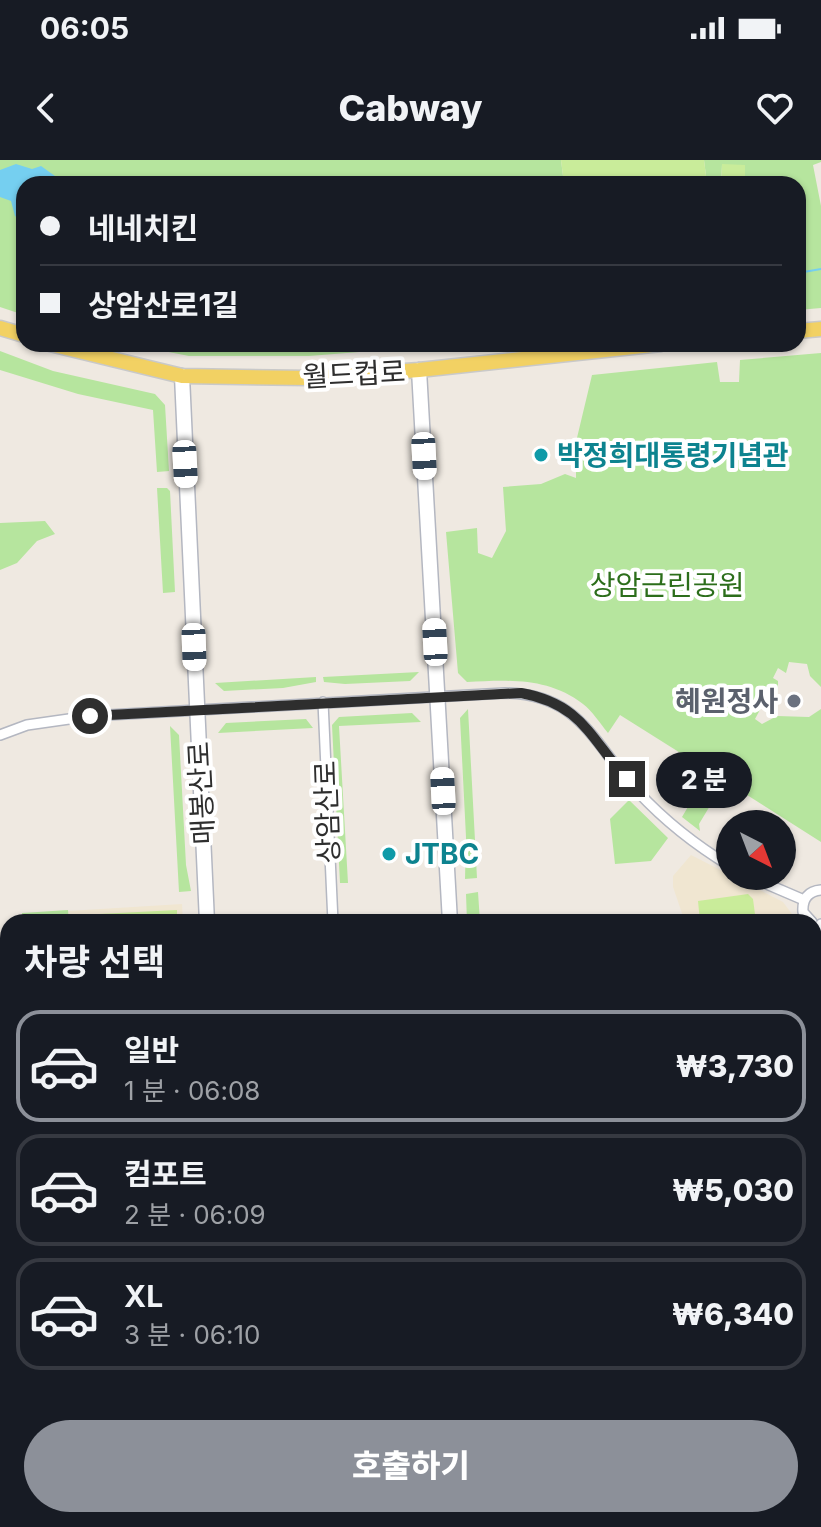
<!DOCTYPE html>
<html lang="ko">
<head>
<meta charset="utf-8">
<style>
  :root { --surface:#171b24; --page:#242831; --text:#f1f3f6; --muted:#9ea1a6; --line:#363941; --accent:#8c9099 }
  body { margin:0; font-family:Inter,"Noto Sans KR",sans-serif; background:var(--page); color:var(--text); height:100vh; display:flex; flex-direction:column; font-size:30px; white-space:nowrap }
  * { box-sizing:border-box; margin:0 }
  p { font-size:26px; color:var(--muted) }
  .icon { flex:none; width:44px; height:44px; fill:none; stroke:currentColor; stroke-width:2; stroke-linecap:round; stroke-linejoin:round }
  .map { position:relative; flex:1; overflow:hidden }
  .sheet { position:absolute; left:0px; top:754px; width:822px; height:614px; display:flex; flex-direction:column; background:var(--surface); border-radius:24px 24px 0 0; box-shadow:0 2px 6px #0004 }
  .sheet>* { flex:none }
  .guide { position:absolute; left:16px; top:16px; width:790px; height:176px; border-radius:24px; box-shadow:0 2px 6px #0004; display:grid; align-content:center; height:176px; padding:0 24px; background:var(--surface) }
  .needle { width:52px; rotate:138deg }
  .tools { position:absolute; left:716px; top:650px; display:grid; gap:16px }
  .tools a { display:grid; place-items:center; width:80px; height:80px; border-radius:50%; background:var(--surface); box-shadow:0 2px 6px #0004; font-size:40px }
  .end { position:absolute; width:36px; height:36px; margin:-18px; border:10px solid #2e2e2e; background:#fff; box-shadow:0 0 0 4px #fff }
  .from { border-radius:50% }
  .bubble { position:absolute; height:56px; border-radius:28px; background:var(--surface); box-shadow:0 2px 6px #0004; font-size:26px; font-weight:800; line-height:56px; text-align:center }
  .car { position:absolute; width:24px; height:48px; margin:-24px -12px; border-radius:10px; box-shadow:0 0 6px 2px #0007; background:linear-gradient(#fff 24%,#345 0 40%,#fff 0 76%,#345 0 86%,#fff 0) }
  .guide b { display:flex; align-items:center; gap:28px; height:76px; font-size:30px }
  .guide b+b { border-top:2px solid var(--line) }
  .guide i { width:20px; height:20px; background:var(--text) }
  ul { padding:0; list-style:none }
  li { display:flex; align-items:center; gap:24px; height:112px; margin:0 16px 12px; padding:0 8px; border:4px solid var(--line); border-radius:24px }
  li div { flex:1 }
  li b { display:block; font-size:30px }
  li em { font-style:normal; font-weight:800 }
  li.active { border-color:var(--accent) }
  li>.icon { width:72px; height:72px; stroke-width:1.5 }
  h2 { padding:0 24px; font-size:36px; line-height:96px }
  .cta { display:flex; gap:16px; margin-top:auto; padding:16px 24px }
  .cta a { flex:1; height:92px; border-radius:48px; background:var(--accent); color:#fff; font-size:32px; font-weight:800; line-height:92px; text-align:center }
  .status { display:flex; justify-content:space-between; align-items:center; height:56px; padding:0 40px; background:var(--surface); direction:ltr }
  .status svg { height:22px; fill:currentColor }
  header { display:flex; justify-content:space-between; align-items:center; height:104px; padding:0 24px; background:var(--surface); font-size:36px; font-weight:800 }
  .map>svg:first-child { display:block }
  .education { fill:#f0e6d1 }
  .green { fill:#b6e59e }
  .pitch { fill:#c9ec9a }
  .water { fill:#75cff0 }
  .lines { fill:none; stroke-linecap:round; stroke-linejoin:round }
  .stream { stroke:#75cff0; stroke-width:2 }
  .minor-casing { stroke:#b4b7c1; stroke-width:12 }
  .secondary-casing { stroke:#b4b7c1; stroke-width:17 }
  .primary-casing { stroke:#c9c9c9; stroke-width:17 }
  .minor { stroke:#fff; stroke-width:9 }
  .secondary { stroke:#fff; stroke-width:14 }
  .primary { stroke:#f2d163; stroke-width:14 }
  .route { stroke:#2e2e2e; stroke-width:10 }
  .culture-dot { fill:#0f9aa8; stroke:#fff; stroke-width:3 }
  .worship-dot { fill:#6b7280; stroke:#fff; stroke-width:3 }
  .labels { text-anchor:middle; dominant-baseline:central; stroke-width:8; stroke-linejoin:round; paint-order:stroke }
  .street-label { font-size:28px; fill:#2e2e2e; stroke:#fff }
  .culture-label { font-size:28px; font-weight:bold; fill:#0d838f; stroke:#fff; text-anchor:start }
  .park-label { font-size:28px; fill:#2c6e1b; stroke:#fff }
  .worship-label { font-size:28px; font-weight:bold; fill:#5b616d; stroke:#fff; text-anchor:end }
</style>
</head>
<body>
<div class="status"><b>06:05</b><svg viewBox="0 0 49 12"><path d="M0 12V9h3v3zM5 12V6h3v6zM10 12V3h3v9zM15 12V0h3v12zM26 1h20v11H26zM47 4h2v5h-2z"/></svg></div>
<header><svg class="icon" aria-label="back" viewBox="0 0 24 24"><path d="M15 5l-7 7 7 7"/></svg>Cabway<svg class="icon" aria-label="heart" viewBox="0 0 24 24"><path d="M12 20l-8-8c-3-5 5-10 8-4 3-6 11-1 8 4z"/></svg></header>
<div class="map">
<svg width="821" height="1367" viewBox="0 0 821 1367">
  <rect width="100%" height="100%" fill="#efe9e1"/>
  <path class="education" d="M691,695L783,742L798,762H685L673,727V716Z
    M182,744L183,762H69L68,751Z"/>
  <path class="green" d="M0,0H561L564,24H24V155L0,147Z
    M704,0H821V2L813,5L821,46V148L798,150V24H745V5H722L721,24H707Z
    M128,184H460L309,196H189Z
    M0,191L53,211L155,234L165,245L169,311L157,312L153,250L78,234L0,210Z
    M821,193V527L810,516L807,504L789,502L786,513L778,508L773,518L778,521V537L762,546L755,559L762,564L777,556L809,557L821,549V682L725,621L699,664L700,671L682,657L709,611L620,555L608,573C600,563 592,551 583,544C548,517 508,520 467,522L458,513L446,372L477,368L478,393L492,398L506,371L503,327L541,324L565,314L576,318V282L592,215L717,202L720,222H739L740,200Z
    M157,328H167L170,331L175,432L163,433Z
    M45,361L55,374L37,381L17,403L0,410V363Z
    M419,512L410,521L345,524L324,522L323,517Z
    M316,517V522L283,528L224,531L215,523Z
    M468,549L477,718L465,719L466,677L460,558Z
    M412,553L421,562L339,566L348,723H340L332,565L339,557Z
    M306,559L313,568L218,573L226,563Z
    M170,566L179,575L186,705L191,731L179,732Z
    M629,640L668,678L651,701L615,704L610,659Z
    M478,732L480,762H467L466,734Z
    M68,750L69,762H22V753Z"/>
  <path class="pitch" d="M561,0H704L707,24H564Z
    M722,4L745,5V24H721Z
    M748,734L753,739L756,762H700L698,741Z
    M177,750V762H80L79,755Z"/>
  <path class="water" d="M16,4L32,9L41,6L55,16L59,24H24V62L15,56L11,41L0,37V10Z"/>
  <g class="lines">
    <path class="stream" d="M798,113L821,109"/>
    <g class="minor-casing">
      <path id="minor" d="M323,542L333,762
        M0,575L27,565L90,556L505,533C581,534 593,584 638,632C664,660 697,686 730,706
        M748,716L804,740
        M812,762L803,752C802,739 808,731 821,730
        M821,764V768
        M0,1128L8,1096
        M0,1235L8,1237"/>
    </g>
    <g class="secondary-casing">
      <path id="secondary" d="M419,210L450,762
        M182,216L207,762
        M814,895L821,894
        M0,968L8,967
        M814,1317L821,1316
        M0,1363L115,1360"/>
    </g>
    <g class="primary-casing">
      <path id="primary" d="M0,168L24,175
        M798,171L821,169
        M50,184L182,216L309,218L419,210L661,184"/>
    </g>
    <use href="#minor" class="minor"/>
    <use href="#secondary" class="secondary"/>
    <use href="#primary" class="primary"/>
  </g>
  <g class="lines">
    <path class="route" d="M90,556L521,533C582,544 590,578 627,619"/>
  </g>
  <g class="culture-dot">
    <circle cx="541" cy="295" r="8"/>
    <circle cx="389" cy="694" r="8"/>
  </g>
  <circle class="worship-dot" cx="794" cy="541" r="8"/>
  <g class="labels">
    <g class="street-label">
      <text transform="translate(354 214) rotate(-3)">월드컵로</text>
      <text transform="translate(201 633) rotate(-93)">매봉산로</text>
      <text transform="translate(327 652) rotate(-92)">상암산로</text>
    </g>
    <g class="culture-label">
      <text x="557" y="295">박정희대통령기념관</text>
      <text x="405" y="694">JTBC</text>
    </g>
    <g class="park-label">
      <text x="667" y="425">상암근린공원</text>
    </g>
    <g class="worship-label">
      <text x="778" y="541">혜원정사</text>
    </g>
  </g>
</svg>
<div class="tools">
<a><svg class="needle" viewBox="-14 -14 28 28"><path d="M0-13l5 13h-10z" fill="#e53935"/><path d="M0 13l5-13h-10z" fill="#9ea1a6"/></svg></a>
</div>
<i class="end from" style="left:90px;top:556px"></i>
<i class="end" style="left:627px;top:619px"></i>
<div class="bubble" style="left:656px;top:592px;width:96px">2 분</div>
<i class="car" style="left:424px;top:296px;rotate:177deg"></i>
<i class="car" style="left:185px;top:304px;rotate:177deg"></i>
<i class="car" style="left:435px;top:482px;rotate:357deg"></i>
<i class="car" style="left:194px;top:487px;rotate:178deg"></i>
<i class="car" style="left:443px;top:631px;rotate:357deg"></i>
<div class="guide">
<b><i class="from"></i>네네치킨</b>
<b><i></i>상암산로1길</b>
</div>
<section class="sheet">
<h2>차량 선택</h2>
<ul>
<li class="active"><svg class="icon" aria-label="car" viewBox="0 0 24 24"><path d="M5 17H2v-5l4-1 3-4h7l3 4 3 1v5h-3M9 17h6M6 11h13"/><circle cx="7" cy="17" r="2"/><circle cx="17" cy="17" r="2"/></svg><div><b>일반</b><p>1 분 · 06:08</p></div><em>₩3,730</em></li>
<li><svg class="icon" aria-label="car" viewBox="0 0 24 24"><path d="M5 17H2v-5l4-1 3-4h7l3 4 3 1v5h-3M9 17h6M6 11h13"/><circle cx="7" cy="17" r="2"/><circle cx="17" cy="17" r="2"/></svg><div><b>컴포트</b><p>2 분 · 06:09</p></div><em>₩5,030</em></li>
<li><svg class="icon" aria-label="car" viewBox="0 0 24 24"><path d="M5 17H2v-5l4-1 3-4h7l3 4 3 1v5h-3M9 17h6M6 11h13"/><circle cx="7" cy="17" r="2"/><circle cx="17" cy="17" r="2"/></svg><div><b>XL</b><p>3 분 · 06:10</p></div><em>₩6,340</em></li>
</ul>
<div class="cta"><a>호출하기</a></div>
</section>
</div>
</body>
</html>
